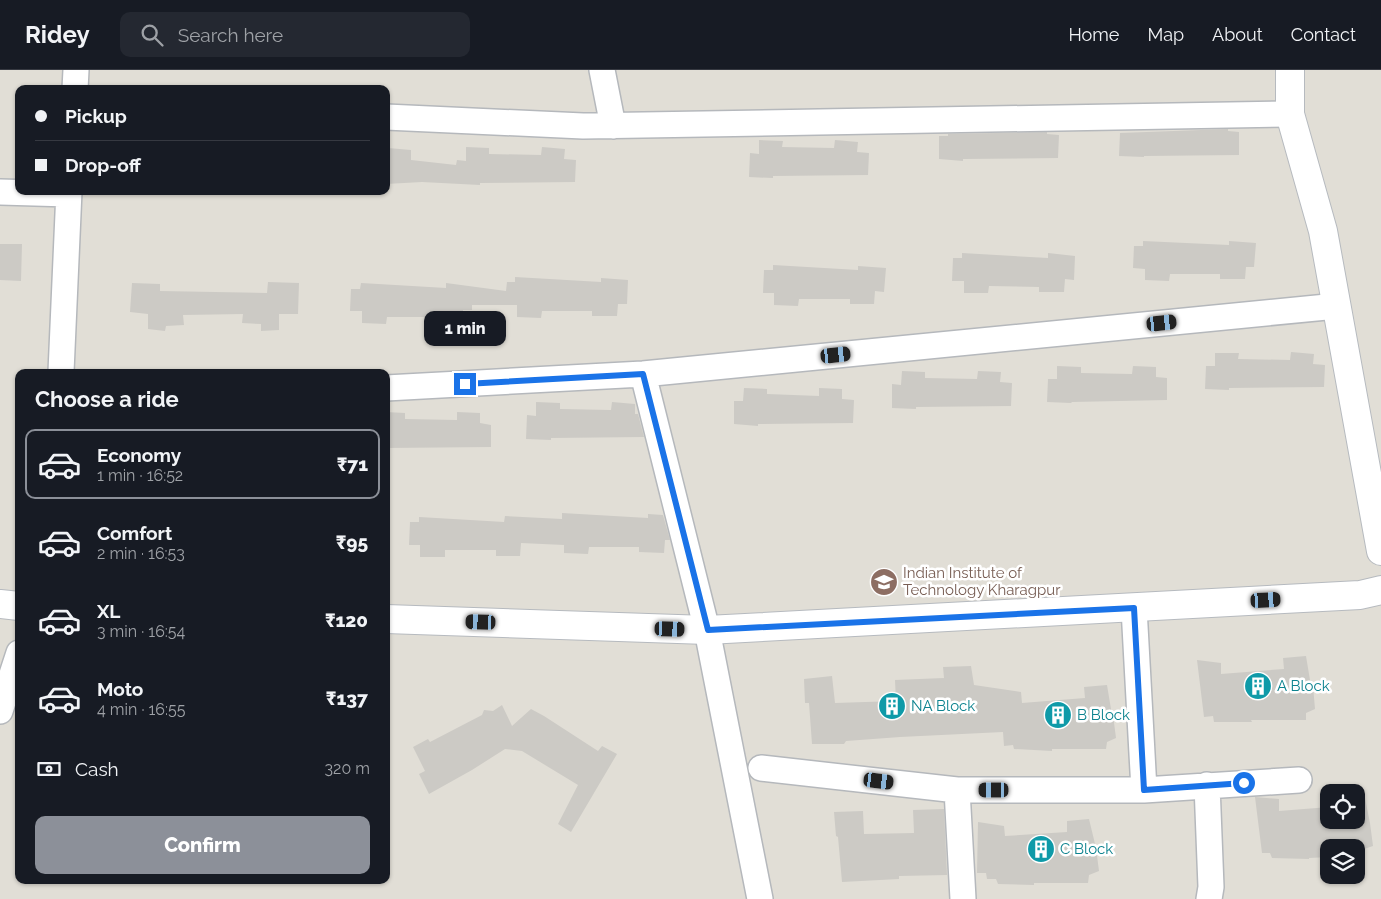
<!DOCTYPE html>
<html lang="en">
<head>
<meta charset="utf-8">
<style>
  :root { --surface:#171b24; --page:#242831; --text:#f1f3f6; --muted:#9ea1a6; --line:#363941; --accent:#8c9099 }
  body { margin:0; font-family:Raleway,sans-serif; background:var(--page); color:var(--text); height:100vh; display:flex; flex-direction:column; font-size:19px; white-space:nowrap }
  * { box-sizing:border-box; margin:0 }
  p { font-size:16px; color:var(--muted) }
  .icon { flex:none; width:28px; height:28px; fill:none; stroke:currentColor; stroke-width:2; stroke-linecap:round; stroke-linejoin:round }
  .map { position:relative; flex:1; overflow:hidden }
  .drawer { position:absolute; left:15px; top:299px; width:375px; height:515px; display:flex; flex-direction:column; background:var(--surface); border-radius:10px; box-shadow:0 1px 4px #0004 }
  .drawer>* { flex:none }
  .top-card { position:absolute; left:15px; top:15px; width:375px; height:110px; border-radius:10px; box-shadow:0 1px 4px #0004; display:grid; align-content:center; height:110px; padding:0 20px; background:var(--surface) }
  .tools { position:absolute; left:1320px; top:714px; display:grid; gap:10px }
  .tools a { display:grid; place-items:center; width:45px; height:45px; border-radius:10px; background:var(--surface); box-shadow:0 1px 4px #0004; font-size:25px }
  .end { position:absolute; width:22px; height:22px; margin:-11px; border:6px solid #1a73e8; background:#fff; box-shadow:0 0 0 2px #fff }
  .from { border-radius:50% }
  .bubble { position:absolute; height:35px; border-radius:10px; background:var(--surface); box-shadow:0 1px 4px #0004; font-size:16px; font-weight:800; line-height:35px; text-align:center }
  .car { position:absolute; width:15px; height:30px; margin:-15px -8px; border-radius:6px; box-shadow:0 0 4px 1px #0007; background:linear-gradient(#222 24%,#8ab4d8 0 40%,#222 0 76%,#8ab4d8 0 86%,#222 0) }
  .top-card b { display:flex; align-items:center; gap:18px; height:48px; font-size:19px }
  .top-card b+b { border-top:1px solid var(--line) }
  .top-card i { width:12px; height:12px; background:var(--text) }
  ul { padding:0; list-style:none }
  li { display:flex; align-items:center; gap:15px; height:70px; margin:0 10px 8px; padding:0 10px; border:2px solid transparent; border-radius:10px }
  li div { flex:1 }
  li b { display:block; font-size:19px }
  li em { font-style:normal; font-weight:800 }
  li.selected { border-color:var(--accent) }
  li>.icon { width:45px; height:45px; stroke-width:1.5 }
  h2 { padding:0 20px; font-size:22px; line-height:60px }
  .pay { display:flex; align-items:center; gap:12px; height:55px; padding:0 20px; font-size:19px }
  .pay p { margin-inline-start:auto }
  .cta { display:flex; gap:10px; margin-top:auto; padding:10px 20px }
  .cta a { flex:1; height:58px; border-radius:10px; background:var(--accent); color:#fff; font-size:20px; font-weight:800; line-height:58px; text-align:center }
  header { display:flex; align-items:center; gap:30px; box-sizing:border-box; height:70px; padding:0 25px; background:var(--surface); border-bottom:1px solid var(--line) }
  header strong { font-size:24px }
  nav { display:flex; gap:28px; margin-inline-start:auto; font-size:18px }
  .search { width:350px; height:45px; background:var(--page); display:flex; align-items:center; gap:12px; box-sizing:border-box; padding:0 18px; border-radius:10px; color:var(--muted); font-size:19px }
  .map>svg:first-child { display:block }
  .education { fill:#e1ded6; fill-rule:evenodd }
  .building { fill:#cccac5 }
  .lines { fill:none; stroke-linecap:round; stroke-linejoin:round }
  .street-casing { stroke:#b5b8bc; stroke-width:28 }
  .secondary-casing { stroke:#b6babf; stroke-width:30 }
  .street { stroke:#fff; stroke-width:25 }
  .secondary { stroke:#fff; stroke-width:28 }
  .route { stroke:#1a73e8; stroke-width:6 }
  .labels { text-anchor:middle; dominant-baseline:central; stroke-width:5; stroke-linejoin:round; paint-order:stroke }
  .education-label { font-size:15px; fill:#785e54; stroke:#fff; text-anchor:start }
  .culture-label { font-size:15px; fill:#0d838f; stroke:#fff; text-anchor:start }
</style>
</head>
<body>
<header>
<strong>Ridey</strong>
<div class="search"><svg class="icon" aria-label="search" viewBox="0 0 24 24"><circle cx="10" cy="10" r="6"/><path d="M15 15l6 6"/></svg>Search here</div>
<nav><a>Home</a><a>Map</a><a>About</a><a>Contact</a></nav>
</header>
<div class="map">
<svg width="1381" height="829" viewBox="0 0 1381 829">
  <rect width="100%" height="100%" fill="#f1efe8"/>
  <path class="education" d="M0,0H1381V829H0ZM19,19H386V121H19ZM19,302H386V810H19ZM1329,722H1356V750H1329ZM1329,778H1356V805H1329Z"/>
  <path class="building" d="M1228,59V61L1239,62V85L1144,86V87L1119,86L1120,63Z
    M1047,62V64L1059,65L1058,88L963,89V91L939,89V66H948V64Z
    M759,70L783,71L782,77L834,78L835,70L858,72L857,82L869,83L868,105L773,106V108L749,107L750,83L759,84Z
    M466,77L489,78V84L541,85L542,77L565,79L564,89L576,90L575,112L480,113V115L422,112L386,114V86L388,78L411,80V90L456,95L457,90L466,91Z
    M1143,171L1229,175V171L1256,173L1254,197H1246L1245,209H1220V204H1170L1169,211L1145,210V199L1133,198L1134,176H1143Z
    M0,174H22L21,211L0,210Z
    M962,183L1048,188V183L1075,186L1074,210L1065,209L1064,222H1039V217L989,216L988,223H964V211H952L953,188H962Z
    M773,195L858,200V196L886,198L884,222L875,221L874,234H850V229H799L798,236L774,235V223H763L764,200H773Z
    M515,207L601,212V208L628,210L627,234H618L617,246H592V241H542L541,248L517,247V235H472V240H463L462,253L437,252V247H387L386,254L362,253V241H350L351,219H360L361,213L446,218V213L506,221L507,212H515Z
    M268,212L299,213L298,244H279V260L261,261V254L242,253L243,244L183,245L184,255L166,256L165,261L148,259V244L130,242L132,213L160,214V221L267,223Z
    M1291,282L1314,284L1313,294L1325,295L1324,317L1229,318V320L1205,319L1206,296H1215V283H1239L1238,289L1290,290Z
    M1057,296L1081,297V303L1132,304L1133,296L1156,297V307L1167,308V330L1072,332L1071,333L1047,332L1048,309H1057Z
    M902,301L925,302V308L977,309L978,301L1001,302L1000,312L1012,313L1011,336L916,337V339L892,338V314L901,315Z
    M744,318L767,319V324L819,326V318L842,319V329L854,330L853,353L758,354V356L734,354V331H743Z
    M536,332L560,333V339L611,340L612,332L635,334V344H638L644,367L551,368V370L526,369L527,345L536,346Z
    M386,342L405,343V349L457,350V342L480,343V353L491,355V377L386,378Z
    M562,443L648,448V444L663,445L670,470H665L664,483L639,482V477H589L588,484L564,483V475L521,473L520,486H496V480H445V487H420V475H409L410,452H419V447L504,452L505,446L562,449Z
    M1306,586L1311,616H1313L1315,639L1306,643V650H1251L1252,652H1214L1213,646L1204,647L1197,590L1221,593V604L1284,599L1283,588Z
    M971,596L974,615L1021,622L1022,633L1085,628L1084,617L1107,615L1112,645H1113L1116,668L1107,672L1106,679H1052V681L1014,679L1013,675L1004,676L1003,662L900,667L846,671L844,674H812L809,633H805L804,609L832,606L835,633L896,631L895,610L944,608L943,597Z
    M502,635L512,656L531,639L544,646L598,681L602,676L617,684L571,762L558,754L578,715L522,681L505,679L472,700L429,724L419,704L425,701L413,677L428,669L430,672L482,645L484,640L493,641Z
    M1356,723H1364L1370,753L1373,776L1364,779L1363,787H1356V778H1329V787L1309,788V789L1272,788L1270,783H1262L1255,727L1279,729V741L1329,737V750H1356Z
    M944,739L947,805L899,806V809L842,812L838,767L836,766L834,742L863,741L864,764L914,763L913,740Z
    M1089,749L1096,778L1099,801L1089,805L1088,813H1034V815L998,814L996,809H987L986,803H977L978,752L1004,756L1005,766L1067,762V751Z"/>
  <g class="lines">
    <g class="street-casing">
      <path id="street" d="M602,0L613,56
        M75,19L76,0
        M386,47L583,56L1290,44
        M0,122L69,124
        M61,302L69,121
        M643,304L707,560L760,829
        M386,318L643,304L1337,236
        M1134,538L1144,720
        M0,641L19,583
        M761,698L957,720H1144L1299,710
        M1207,715L1211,817L1209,829
        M957,720L963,829"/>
    </g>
    <g class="secondary-casing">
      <path id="secondary" d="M1290,0V44L1323,161L1381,481
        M0,534L19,536
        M386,549L707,560L1360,525L1381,520"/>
    </g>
    <use href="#street" class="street"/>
    <use href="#secondary" class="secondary"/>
  </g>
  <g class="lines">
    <path class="route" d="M465,314L643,304L708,560L1134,538L1144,720L1244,713"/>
  </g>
  <defs>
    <g id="university-disc" transform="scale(1.4375)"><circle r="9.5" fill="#8d6e63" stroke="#fff"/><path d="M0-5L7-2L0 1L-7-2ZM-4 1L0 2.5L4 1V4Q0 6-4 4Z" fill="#fff"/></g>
    <g id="building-disc" transform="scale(1.4375)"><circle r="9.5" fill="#0f9aa8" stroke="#fff"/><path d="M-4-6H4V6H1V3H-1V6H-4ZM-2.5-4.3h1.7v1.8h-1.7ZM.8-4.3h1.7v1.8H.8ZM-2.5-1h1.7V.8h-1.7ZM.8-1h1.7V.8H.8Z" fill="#fff"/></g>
  </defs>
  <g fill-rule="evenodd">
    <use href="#university-disc" x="884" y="512"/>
    <use href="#building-disc" x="1258" y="616"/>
    <use href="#building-disc" x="892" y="636"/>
    <use href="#building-disc" x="1058" y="645"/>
    <use href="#building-disc" x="1041" y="779"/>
  </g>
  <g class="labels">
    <g class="education-label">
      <text x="903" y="503">Indian Institute of<tspan x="903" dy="17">Technology Kharagpur</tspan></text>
    </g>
    <g class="culture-label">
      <text x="1277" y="616">A Block</text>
      <text x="911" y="636">NA Block</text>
      <text x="1077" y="645">B Block</text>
      <text x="1060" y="779">C Block</text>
    </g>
  </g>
</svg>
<div class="tools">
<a><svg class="icon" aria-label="locate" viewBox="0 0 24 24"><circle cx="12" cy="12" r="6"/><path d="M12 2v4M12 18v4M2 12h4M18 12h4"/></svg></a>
<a><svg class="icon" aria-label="layers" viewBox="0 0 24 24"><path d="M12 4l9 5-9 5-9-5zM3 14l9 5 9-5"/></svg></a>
</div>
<i class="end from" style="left:1244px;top:713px"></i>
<i class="end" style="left:465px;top:314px"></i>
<div class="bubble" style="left:424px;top:241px;width:82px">1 min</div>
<i class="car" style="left:1162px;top:253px;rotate:84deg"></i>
<i class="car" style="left:836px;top:285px;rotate:84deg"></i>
<i class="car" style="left:1266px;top:530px;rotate:87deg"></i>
<i class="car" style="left:481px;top:552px;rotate:272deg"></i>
<i class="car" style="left:670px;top:559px;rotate:92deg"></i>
<i class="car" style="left:879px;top:711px;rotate:97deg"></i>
<i class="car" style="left:994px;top:720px;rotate:270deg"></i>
<div class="top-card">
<b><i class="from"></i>Pickup</b>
<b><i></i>Drop-off</b>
</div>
<section class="drawer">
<h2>Choose a ride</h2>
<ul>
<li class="selected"><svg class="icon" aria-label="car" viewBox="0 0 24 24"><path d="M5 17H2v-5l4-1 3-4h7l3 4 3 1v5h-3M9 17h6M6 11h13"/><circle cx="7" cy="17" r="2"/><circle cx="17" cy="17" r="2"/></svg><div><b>Economy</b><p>1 min · 16:52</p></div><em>₹71</em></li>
<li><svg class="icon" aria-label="car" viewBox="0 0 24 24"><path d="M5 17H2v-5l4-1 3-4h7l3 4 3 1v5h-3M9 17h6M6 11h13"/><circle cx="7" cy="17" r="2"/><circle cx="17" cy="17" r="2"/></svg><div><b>Comfort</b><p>2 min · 16:53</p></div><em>₹95</em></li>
<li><svg class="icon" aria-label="car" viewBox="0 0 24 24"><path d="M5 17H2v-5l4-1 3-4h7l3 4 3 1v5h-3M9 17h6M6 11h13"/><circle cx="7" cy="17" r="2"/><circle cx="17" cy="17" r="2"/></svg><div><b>XL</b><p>3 min · 16:54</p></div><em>₹120</em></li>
<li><svg class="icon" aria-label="car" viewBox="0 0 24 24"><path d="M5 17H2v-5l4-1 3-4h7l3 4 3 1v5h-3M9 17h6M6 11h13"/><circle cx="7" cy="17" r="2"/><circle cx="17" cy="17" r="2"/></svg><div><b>Moto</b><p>4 min · 16:55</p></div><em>₹137</em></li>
</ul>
<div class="pay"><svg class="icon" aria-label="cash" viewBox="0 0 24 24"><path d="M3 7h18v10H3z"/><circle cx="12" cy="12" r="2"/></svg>Cash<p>320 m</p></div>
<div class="cta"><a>Confirm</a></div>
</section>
</div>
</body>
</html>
